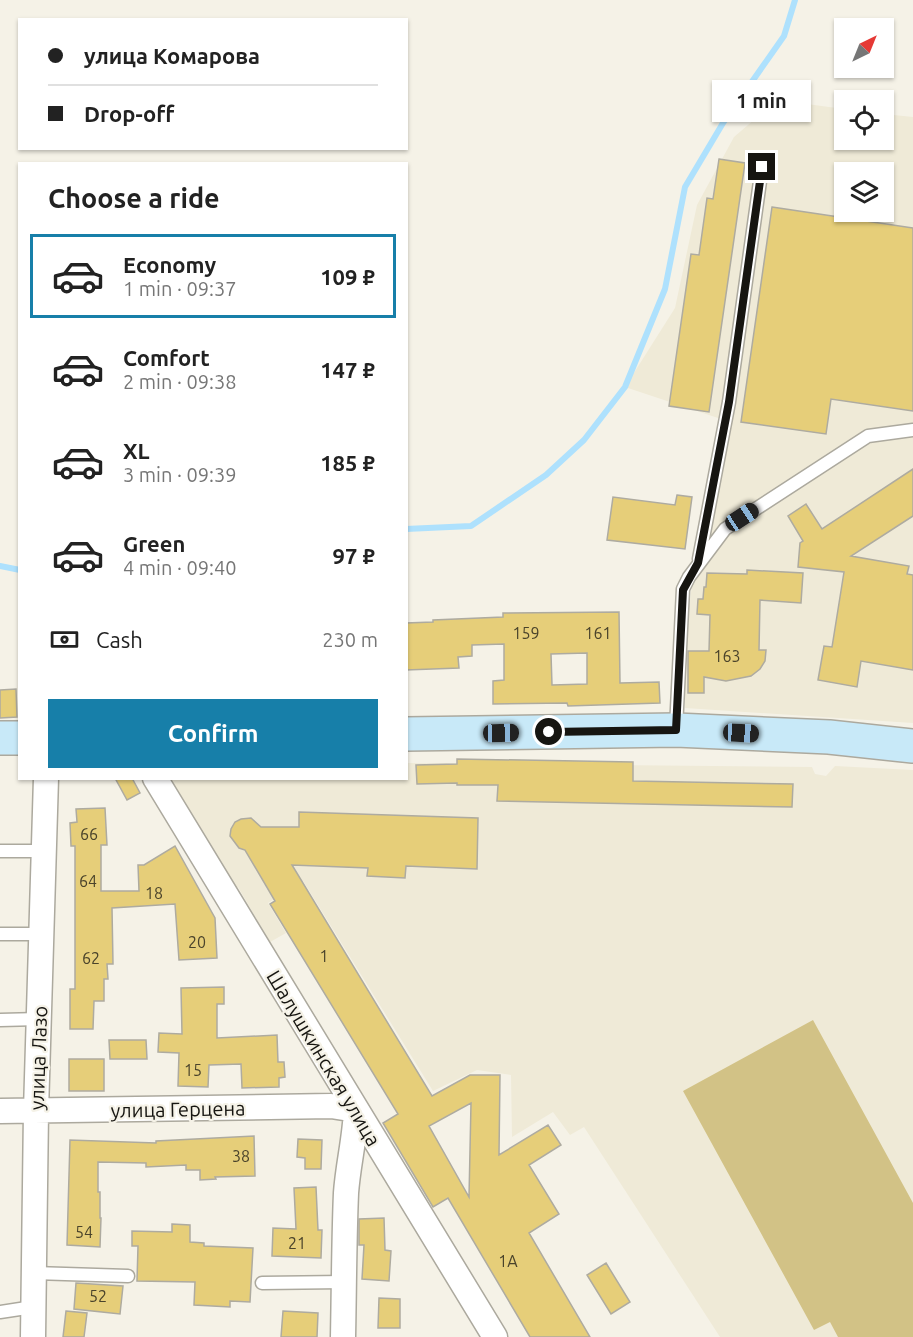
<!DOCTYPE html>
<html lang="en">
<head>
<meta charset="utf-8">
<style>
  :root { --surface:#fff; --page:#f2f2f2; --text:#222; --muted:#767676; --line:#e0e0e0; --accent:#177fa9 }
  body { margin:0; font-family:Ubuntu,sans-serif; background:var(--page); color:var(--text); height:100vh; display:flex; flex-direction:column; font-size:22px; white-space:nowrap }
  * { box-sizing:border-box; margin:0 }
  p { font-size:20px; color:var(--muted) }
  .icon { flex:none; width:33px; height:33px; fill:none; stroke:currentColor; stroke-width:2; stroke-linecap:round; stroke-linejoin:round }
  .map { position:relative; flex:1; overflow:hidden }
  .details { position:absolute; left:18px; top:162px; width:390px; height:618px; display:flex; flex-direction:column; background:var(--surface); border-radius:0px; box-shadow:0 2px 4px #0004 }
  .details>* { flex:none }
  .banner { position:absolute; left:18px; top:18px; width:390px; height:132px; border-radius:0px; box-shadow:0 2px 4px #0004; display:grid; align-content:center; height:132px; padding:0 30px; background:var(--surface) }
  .needle { width:39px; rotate:43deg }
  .tools { position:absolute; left:834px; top:18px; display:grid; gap:12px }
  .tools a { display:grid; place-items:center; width:60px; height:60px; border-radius:0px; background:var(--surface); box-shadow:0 2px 4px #0004; font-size:30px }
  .end { position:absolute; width:27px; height:27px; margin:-14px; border:8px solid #161511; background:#fff; box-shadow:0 0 0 3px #fff }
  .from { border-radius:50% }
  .bubble { position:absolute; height:42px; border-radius:0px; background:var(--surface); box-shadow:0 2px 4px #0004; font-size:20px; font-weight:600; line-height:42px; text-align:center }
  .car { position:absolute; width:18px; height:36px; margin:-18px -9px; border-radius:8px; box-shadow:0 0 4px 2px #0007; background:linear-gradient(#222 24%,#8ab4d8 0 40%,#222 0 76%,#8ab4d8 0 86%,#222 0) }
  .banner b { display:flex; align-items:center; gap:21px; height:57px; font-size:22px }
  .banner b+b { border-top:2px solid var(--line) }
  .banner i { width:15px; height:15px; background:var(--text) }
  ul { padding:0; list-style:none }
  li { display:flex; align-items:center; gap:18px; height:84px; margin:0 12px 9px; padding:0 18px; border:3px solid transparent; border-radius:0px }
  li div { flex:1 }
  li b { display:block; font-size:22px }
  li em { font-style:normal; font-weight:600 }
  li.on { border-color:var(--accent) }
  li>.icon { width:54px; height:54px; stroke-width:1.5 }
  h2 { padding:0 30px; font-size:27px; line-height:72px }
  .pay { display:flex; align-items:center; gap:15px; height:66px; padding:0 30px; font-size:22px }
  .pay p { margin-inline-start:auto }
  .action { display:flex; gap:12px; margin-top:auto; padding:12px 30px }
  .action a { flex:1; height:69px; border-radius:0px; background:var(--accent); color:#fff; font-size:24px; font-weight:600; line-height:69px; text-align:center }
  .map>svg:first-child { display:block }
  .built { fill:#efead7; fill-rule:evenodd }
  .green { fill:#d2c286 }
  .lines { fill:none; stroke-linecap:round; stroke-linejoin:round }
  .stream { stroke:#aee1fd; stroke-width:6 }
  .building { fill:#e6ce79; stroke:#aeaba0; stroke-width:1.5; fill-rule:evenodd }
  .service-casing { stroke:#aca99e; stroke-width:15 }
  .minor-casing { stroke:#aca99e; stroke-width:27 }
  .secondary-casing { stroke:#aca99e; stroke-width:36 }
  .service { stroke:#fff; stroke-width:12 }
  .minor { stroke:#fff; stroke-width:24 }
  .secondary { stroke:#c8e9f8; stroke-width:33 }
  .route { stroke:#161511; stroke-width:8 }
  .labels { text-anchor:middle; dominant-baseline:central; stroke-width:4.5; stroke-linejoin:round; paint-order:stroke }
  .number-label { font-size:16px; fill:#4a432b }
  .street-label { font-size:20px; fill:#161511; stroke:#f5f2e7 }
</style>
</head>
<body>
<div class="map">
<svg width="913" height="1337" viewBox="0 0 913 1337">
  <rect width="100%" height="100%" fill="#f5f2e7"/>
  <path class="built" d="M777,100L844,109V140H884V114L913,117V723L685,708L683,650L707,478L721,419L625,387L675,308L697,205L734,137ZM844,172H884V212H844Z
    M407,763L812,767L815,774L826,776L835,766L913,770V1337H720L584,1127L570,1135L553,1112L512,1137L511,1075L477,1070L433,1091L303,881L268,903L286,933L270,942L238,887L230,891L168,779L406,778Z"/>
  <path class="green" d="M813,1020L913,1203V1337H838L830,1322L814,1330L683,1091Z"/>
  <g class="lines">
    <path class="stream" d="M406,529L471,526L546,475L584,440L625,387L665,289L685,187L723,123L784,36L795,0
      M0,566L20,570"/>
  </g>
  <path class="building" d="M719,159L745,163L709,412L669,406L691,254L699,255L707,198L713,199Z
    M772,207L913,228V411L831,399L826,434L741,422Z
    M913,469V516L851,556L909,566L907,574L913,575V670L861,661L857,687L818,680L824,646L832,647L844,572L798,567L800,543L803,541L788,516L806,504L822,529Z
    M677,495L692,497L685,549L607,540L613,497L675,505Z
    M747,570L803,573L801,603L760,600L759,650H766L765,661L760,669L751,676L726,681L704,677V693H688V651H709L710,615L697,614L698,599H703L704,587H706L707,573L747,574Z
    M619,612L620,683L659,682L660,703L568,706L567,703L493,704V681L504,680V644L472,645V656L458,657L459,668L406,670V623L433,622V620L503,617V613ZM587,653V684L552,685L551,654Z
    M16,689L17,717L0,718V690Z
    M457,759L633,762V781L793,784L792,807L497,801L498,785H457V783L417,784L416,765L457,764Z
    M115,778H132L140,793L127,800Z
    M105,808L107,845H101V891H139L138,865H144L175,846L215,918L217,958L179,960L175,904L112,908L113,964H107L108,979H104V1001H94L93,1029H70V989H75V846H71L70,823L77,822L76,809Z
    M299,812L478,818L477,869L406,866L405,878L367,876L368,868L292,865L432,1096L470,1075H500L499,1155L548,1125L561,1145L529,1165L559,1214L529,1233L590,1337H530L448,1198L433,1207L383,1123L398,1114L270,904L275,901L245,850L239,848L230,836L231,829L235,822L241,819L251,818L261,827H299ZM471,1103L469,1197L429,1126Z
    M224,987V1004H217V1038L277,1035L278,1062H284L285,1077L279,1078V1087L242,1088L241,1064L209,1065L208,1087L178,1086L179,1053L158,1052L159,1033L182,1034L181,988Z
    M109,1040H146L147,1059H110Z
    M69,1059H104V1091H69Z
    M254,1136L255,1176L215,1177L216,1179L200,1180V1170H186V1165L146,1167V1163L98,1162V1192H100V1218H101L100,1247L67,1245L70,1140L156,1143V1141Z
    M298,1139L322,1140L321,1169H305V1158L297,1157Z
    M316,1187L318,1230H322L321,1258L272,1256L273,1228L296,1229L294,1188Z
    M384,1218L385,1250L391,1251L389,1281L362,1279L364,1245H359V1219Z
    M172,1224L190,1225V1242L204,1243V1246L253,1248L250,1302L230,1301V1307L194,1305L195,1282L137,1281L138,1246H132V1231L172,1232Z
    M606,1263L630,1302L611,1314L587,1275Z
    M76,1283L123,1286L120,1314L74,1309Z
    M379,1298L400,1299V1328H378Z
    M66,1311L87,1313L84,1337H63Z
    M283,1311L318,1313L317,1337H281Z"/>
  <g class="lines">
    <g class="service-casing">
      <path id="service" d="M699,559L729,402L762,167
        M676,728L683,589L689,577L725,529L868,436L913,430
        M0,851H44
        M0,934H41
        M0,1020L39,1019
        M34,1273L128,1276
        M262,1283L344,1282
        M0,1312L33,1307"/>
    </g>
    <g class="minor-casing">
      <path id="minor" d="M155,778L495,1337
        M0,1111L331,1106L356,1110C355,1138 348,1165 346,1193C344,1241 344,1289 343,1337
        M33,1337L36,1111L46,778"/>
    </g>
    <g class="secondary-casing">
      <path id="secondary" d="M406,734L676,730L829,737L913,746
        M0,738H20"/>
    </g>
    <use href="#service" class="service"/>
    <use href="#minor" class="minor"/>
    <use href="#secondary" class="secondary"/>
  </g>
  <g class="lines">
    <path class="route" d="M549,732L676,730L683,590L698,563L729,402L762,167"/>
  </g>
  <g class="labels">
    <g class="number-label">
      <text x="526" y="633">159</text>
      <text x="598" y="633">161</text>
      <text x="727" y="656">163</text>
      <text x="89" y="834">66</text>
      <text x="88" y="881">64</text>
      <text x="154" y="893">18</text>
      <text x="197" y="942">20</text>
      <text x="324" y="956">1</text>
      <text x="91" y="958">62</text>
      <text x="193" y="1070">15</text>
      <text x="241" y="1156">38</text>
      <text x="84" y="1232">54</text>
      <text x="297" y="1243">21</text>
      <text x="508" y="1261">1А</text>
      <text x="98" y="1296">52</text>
    </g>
    <g class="street-label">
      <text transform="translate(38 1058) rotate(-88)">улица Лазо</text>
      <text transform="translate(324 1058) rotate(59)">Шалушкинская улица</text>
      <text transform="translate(178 1109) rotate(-1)">улица Герцена</text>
    </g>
  </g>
</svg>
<div class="tools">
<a><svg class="needle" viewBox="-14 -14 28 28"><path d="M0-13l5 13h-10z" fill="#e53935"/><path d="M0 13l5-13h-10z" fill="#767676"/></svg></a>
<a><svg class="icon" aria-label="locate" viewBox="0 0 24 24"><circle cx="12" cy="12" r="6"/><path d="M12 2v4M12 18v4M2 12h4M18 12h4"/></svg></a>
<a><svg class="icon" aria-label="layers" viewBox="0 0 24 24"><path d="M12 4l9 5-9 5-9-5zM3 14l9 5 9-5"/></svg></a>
</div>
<i class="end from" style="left:549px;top:732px"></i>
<i class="end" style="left:762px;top:167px"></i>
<div class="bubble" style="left:712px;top:80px;width:99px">1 min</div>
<i class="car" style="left:742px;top:517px;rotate:57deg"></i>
<i class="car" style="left:501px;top:733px;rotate:89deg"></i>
<i class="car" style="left:741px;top:733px;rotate:93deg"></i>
<div class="banner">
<b><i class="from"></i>улица Комарова</b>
<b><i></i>Drop-off</b>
</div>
<section class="details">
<h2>Choose a ride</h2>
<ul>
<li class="on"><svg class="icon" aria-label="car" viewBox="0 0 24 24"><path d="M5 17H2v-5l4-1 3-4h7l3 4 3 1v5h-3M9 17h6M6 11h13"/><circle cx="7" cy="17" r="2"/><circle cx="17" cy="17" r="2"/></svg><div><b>Economy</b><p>1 min · 09:37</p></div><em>109 ₽</em></li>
<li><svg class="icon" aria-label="car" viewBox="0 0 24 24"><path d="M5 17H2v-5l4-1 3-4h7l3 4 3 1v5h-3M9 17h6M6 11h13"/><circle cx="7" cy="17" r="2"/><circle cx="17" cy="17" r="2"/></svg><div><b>Comfort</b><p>2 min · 09:38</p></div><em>147 ₽</em></li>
<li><svg class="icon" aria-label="car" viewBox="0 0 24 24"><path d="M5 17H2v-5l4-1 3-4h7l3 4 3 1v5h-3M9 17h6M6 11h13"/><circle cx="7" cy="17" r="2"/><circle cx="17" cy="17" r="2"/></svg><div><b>XL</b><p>3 min · 09:39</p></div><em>185 ₽</em></li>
<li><svg class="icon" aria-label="car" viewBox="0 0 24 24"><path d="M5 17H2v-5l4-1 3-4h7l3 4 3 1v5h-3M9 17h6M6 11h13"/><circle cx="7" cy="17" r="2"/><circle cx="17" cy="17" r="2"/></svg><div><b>Green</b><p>4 min · 09:40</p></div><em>97 ₽</em></li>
</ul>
<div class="pay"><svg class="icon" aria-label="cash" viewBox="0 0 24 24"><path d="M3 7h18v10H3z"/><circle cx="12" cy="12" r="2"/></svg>Cash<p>230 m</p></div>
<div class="action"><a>Confirm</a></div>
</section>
</div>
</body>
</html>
